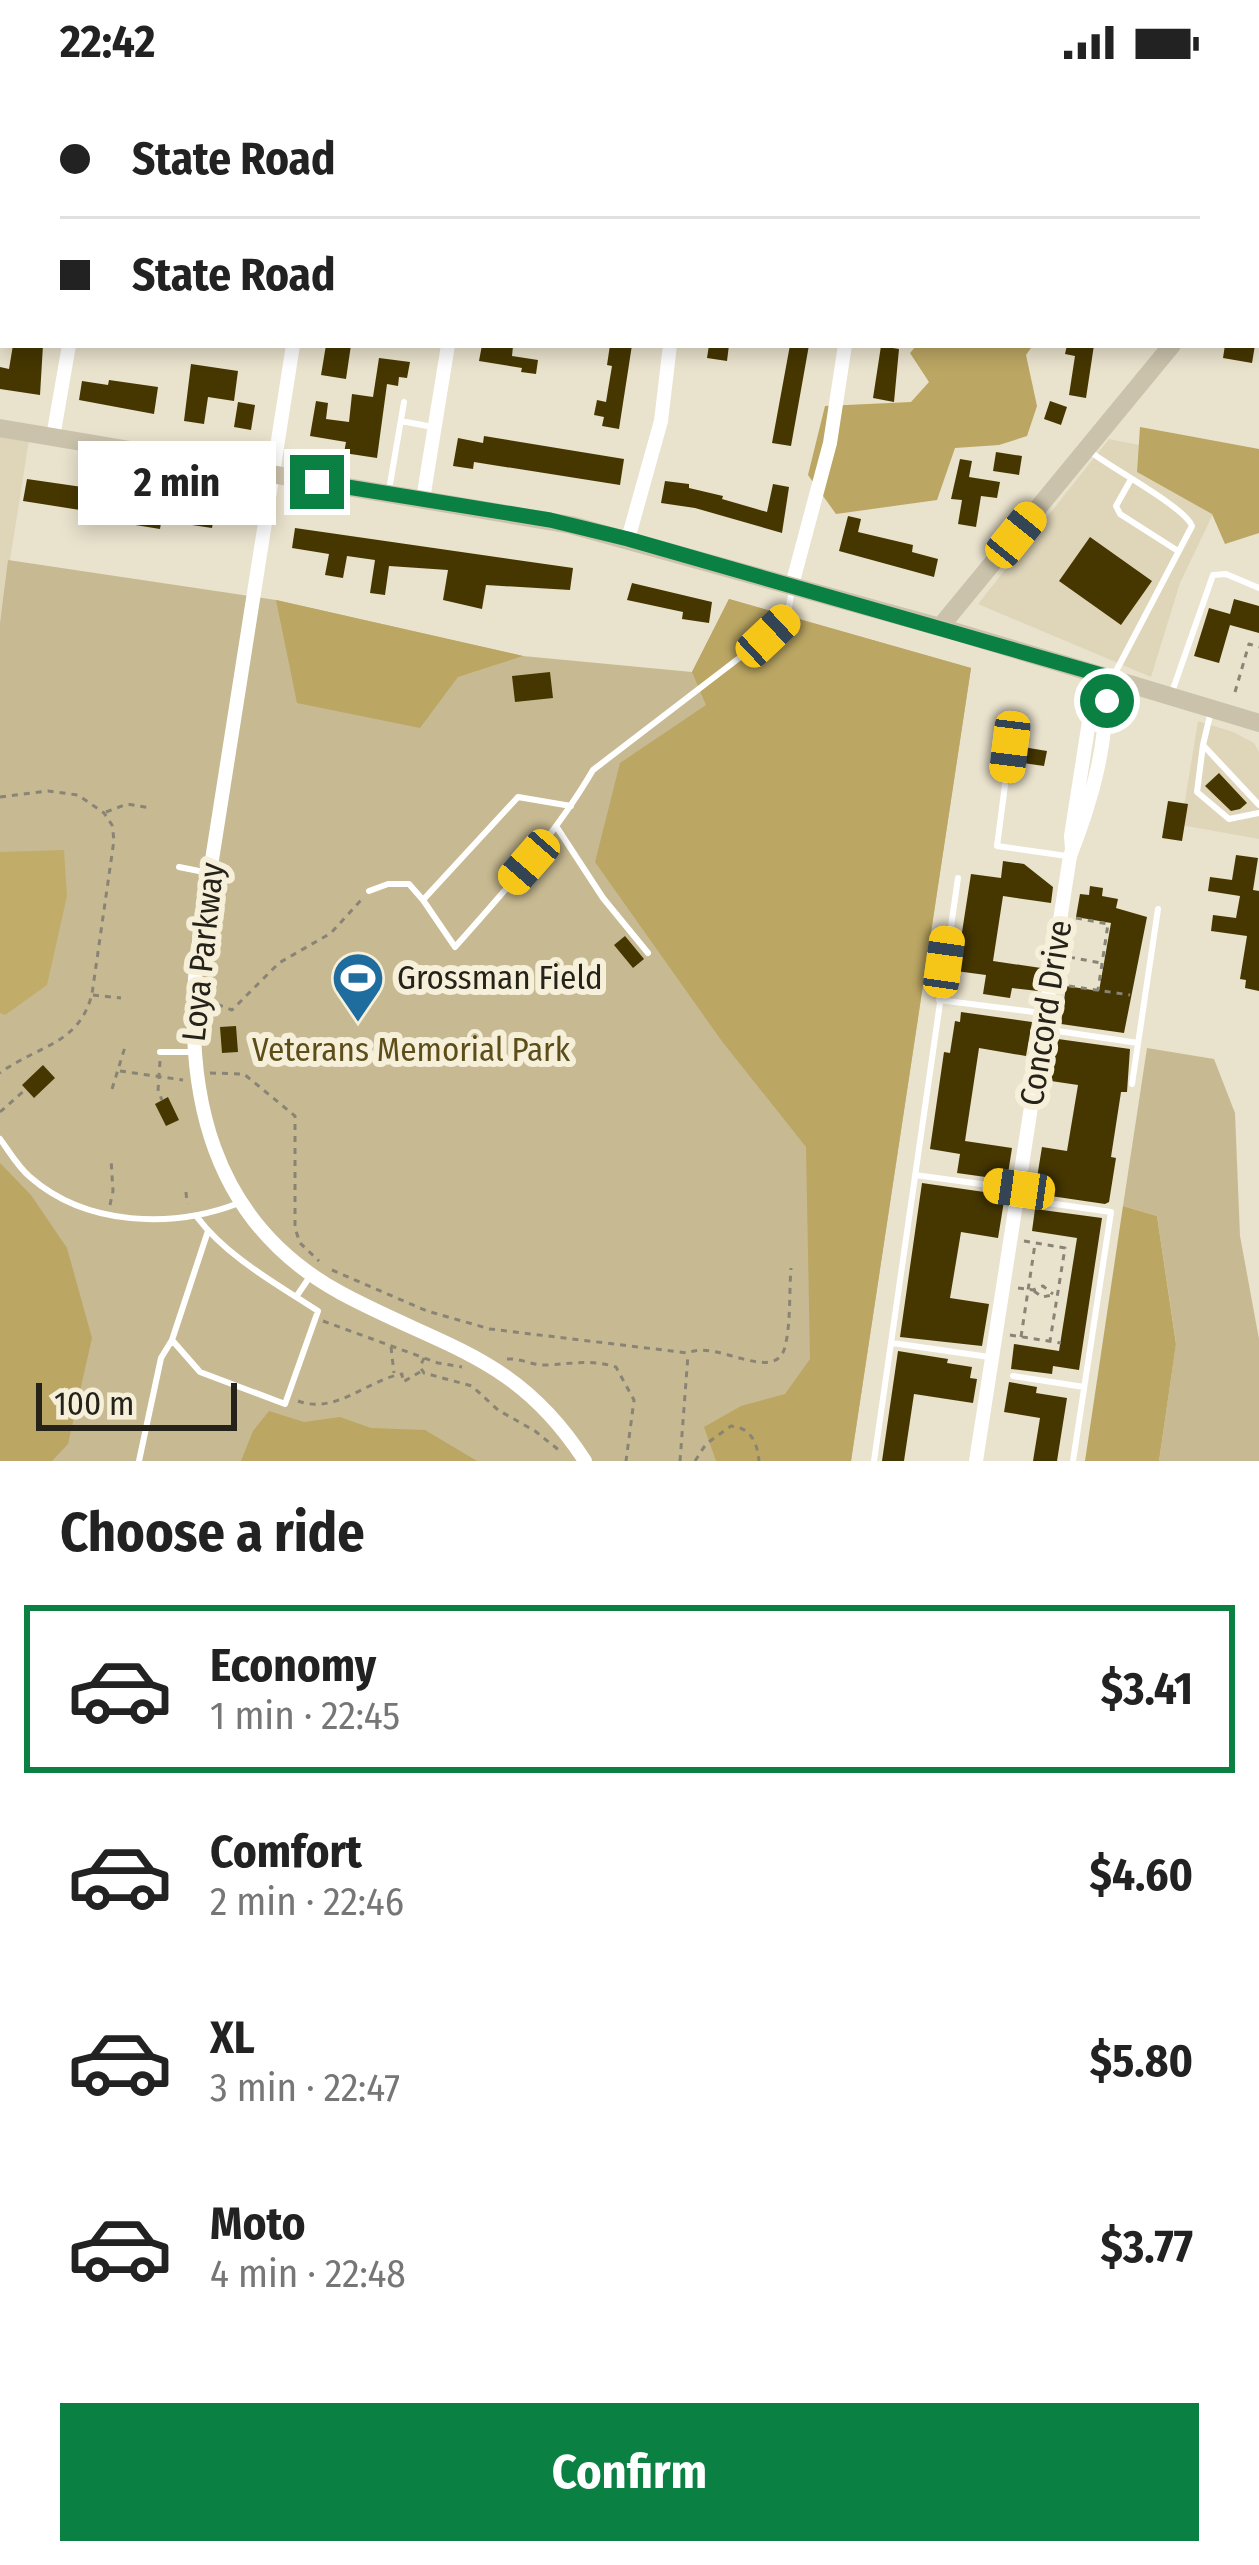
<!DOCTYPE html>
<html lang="en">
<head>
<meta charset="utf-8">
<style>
  :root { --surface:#fff; --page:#f2f2f2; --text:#222; --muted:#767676; --line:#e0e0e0; --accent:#0b8043 }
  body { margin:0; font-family:"Fira Sans Condensed",sans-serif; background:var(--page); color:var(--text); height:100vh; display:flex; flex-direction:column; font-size:45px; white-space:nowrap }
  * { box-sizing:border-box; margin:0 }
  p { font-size:39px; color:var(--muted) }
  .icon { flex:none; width:66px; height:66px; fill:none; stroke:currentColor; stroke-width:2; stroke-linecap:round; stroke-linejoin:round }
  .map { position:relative; height:1377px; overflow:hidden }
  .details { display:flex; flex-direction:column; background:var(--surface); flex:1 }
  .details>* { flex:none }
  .hud { position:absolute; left:0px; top:0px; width:1260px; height:264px; box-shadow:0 6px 18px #0003; display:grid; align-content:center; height:264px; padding:0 60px; background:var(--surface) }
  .scale { position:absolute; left:36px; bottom:30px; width:201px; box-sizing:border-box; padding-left:12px; border:6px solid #25221a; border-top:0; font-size:33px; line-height:42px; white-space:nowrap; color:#25221a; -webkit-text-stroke:9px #f6f0da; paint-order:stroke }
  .end { position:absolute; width:54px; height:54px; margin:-27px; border:15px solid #0b8043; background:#fff; box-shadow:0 0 0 6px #fff }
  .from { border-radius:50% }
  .bubble { position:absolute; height:84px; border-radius:0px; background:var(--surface); box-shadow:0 6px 18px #0003; font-size:39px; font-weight:700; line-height:84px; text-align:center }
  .car { position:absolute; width:36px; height:72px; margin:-36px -18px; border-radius:15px; box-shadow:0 0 9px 3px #0007; background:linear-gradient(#f5c518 24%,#345 0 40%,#f5c518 0 76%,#345 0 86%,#f5c518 0) }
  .hud b { display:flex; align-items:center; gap:42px; height:114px; font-size:45px }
  .hud b+b { border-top:3px solid var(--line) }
  .hud i { width:30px; height:30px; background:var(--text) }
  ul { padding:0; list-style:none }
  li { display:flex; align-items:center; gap:36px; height:168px; margin:0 24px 18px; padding:0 36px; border:6px solid transparent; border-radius:0px }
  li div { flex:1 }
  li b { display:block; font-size:45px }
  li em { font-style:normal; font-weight:700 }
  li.current { border-color:var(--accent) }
  li>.icon { width:108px; height:108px; stroke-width:1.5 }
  h2 { padding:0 60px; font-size:54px; line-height:144px }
  .button { display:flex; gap:24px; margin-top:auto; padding:24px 60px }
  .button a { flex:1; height:138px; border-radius:0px; background:var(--accent); color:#fff; font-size:48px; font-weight:700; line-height:138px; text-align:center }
  .status { display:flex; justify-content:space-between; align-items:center; height:84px; padding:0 60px; background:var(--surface); direction:ltr }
  .status svg { height:33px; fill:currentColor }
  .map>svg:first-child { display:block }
  .built { fill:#dfd6ba }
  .green { fill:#c7ba92 }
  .forest { fill:#bba663 }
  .water { fill:#c2ac69 }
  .building { fill:#463700 }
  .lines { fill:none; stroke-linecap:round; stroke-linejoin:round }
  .path { stroke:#898476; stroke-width:3; stroke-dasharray:6 6; stroke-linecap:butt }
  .lane { stroke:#fff; stroke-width:6 }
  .street { stroke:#fff; stroke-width:14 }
  .secondary { stroke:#cac2ab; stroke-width:18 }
  .route { stroke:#0b8043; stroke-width:15 }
  .labels { text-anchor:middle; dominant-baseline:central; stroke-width:12; stroke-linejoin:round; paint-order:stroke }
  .street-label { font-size:33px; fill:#25221a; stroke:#f6f0da }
  .poi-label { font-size:33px; fill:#25221a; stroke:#f6f0da; text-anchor:start }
  .park-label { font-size:33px; fill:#5c4d19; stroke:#f6f0da }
</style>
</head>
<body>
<div class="status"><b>22:42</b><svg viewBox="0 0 49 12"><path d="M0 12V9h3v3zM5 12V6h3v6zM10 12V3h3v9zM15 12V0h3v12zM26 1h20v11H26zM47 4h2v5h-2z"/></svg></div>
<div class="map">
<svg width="1259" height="1377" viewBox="0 0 1259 1377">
  <rect width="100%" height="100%" fill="#e9e2cd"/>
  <path class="built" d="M0,352L29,356L0,539Z
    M1109,355L1139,361L1137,388L1213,430L1180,499L1151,593L978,520Z
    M1198,637L1233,648L1254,659L1259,668V755L1181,741Z"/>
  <path class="green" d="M8,476L276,516L523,572L692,588L729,515L971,584L851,1377H0V539Z
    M1147,964L1214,975L1235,1029L1240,1152L1259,1255V1377H1159L1176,1259L1157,1132L1123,1122Z"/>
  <path class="forest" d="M964,0H1197L966,3Z
    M917,261H1033L1026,271L1037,322L1027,352L999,361L955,364L937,416L836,430L808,391L825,322L911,318L929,298L910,269Z
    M1140,343L1259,365V449L1225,460L1212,430L1137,388Z
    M729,515L971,584L851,1377H716L704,1343L741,1322L785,1310L810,1275L806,1063L721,956L595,778L620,679L706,621L692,588Z
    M276,516L523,572L458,593L420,644L297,619Z
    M0,1079L31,1111L67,1164L92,1254L68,1360L52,1377H0Z
    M1123,1122L1157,1132L1176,1260L1159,1377H1085Z
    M269,1327L304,1338L340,1333L371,1344L425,1346L477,1377H241L253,1347Z"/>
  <path class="water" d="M64,766L67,812L47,901L5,931L0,929V768Z"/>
  <path class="building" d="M13,261H43L40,311L0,305V283L9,285Z
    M326,261H351L346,295L321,291Z
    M482,261L513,262L512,272L538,276L536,290L521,288L522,284L479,277Z
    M610,261H632L619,345L602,342L604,333L594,331L597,316L606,318L612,282L607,281Z
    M709,261H729L727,277L707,274Z
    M790,261H809L791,362L772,359Z
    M1067,261H1094L1086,314L1069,311L1075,272L1065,270Z
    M1225,261H1255L1252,279L1223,274Z
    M881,262L899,265L894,318L873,314Z
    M379,274L410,278L407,294L399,293L398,302L387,300L377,374L344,369L346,358L310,352L316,317L328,319L326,335L349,338L352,310L373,313Z
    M191,280L238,287L234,317L208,313L204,340L184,337Z
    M109,296L158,303L154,330L79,316L82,297L108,301Z
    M1050,317L1067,323L1061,341L1044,335Z
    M238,318L255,321L251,346L234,343Z
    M484,352L624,375L620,401L474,378L473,385L453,382L458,354L483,359Z
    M996,368L1022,372L1019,391L993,387Z
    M960,375L972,377L969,393L1000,398L997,414L981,412L976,443L958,440L962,416L951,415Z
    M27,395L165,415L160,445L117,438L118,432L23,417Z
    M665,397L689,400V404L723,412L722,415L767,428L773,400L789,403L782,449L695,424L661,419Z
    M195,423L215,426L212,444L192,441Z
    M848,432L861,435L858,448L913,461L912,468L938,475L934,493L839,467Z
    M295,444L573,484L570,506L486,501L482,525L443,516L448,486L389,482L385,511L370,509L375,476L347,472L343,494L325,491L329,470L292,464Z
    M1090,453L1152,497L1121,541L1059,497Z
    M632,499L712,518L709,539L682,535L683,528L627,516Z
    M1234,515L1259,522V549L1230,541L1219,579L1194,572L1209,524L1230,530Z
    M550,588L553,614L515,618L512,592Z
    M1017,662L1047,667L1044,682L1016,678Z
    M1219,689L1247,719L1240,725L1231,727L1205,702Z
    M1168,717L1188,720L1182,757L1162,754Z
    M1236,771L1258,774L1253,806L1259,807V907L1245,904L1246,896L1240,895L1247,852L1211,847L1213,831L1236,834L1240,812L1208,807L1210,793L1232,796Z
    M1003,777L1024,780L1053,803L1051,819L1003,812L993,877L1041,884L1038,907L1012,904L1010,914L983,910L986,891L956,887L971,790L1001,794Z
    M1090,802L1103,804L1102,812L1118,815L1116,824L1147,833L1124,949L1061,940L1066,902L1099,907L1111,839L1076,833L1080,810L1089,811Z
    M625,852L644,875L633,884L614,861Z
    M961,928L1032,938L1026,972L979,964L965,1057L1012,1064L1007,1096L957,1089L960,1070L930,1065L944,968L950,969L955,937L960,938Z
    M236,942L238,968L222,969L220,943Z
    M1058,955L1130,965L1127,1008H1121L1111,1073L1116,1074L1109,1118L1105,1120L1037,1110L1035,1106L1042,1063L1067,1067L1078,1001L1051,997Z
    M43,981L55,994L34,1014L22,1001Z
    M168,1013L179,1036L166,1042L155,1020Z
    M922,1099L1005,1111L998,1154L961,1148L950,1214L989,1220L982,1262L900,1253Z
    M1035,1125L1102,1134L1079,1286L1053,1282L1052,1290L1011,1285L1014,1260L1059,1267L1077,1154L1032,1147Z
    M898,1267L948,1275L947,1279L972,1283L970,1294L977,1295L973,1319L914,1310L904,1377H882Z
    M1009,1298L1037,1303L1036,1309L1067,1314L1057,1377H1033L1040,1334L1004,1328Z"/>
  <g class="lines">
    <path class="path" d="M1235,608L1249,560L1259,563
      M0,713L48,707L78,711L104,729L112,741L114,756L92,910C79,961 38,961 0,989
      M106,728L127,720L150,724
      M1076,834L1108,840L1098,906
      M1069,873L1101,879
      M1069,902L1130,911
      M93,911L121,914
      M206,916L232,926L279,879L331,849L362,815
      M160,977L158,1007L162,1016
      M120,987L183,996
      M210,989L244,990L295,1032V1144L300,1159L319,1177
      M112,1005L125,963
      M0,1028L26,1005
      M186,1108L187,1120
      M110,1121L113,1107L111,1075
      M1024,1157L1065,1164L1050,1257
      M332,1186L427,1227L490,1245L688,1269C716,1255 775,1301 785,1263C791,1238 789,1209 791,1184
      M1018,1204L1033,1206L1043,1202L1053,1210
      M1034,1207L1042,1213L1052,1211
      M323,1237L438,1279L462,1283
      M1010,1251L1061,1259
      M1021,1253L1035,1160
      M391,1263L394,1289
      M424,1274L420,1283L424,1289L472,1302L498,1326L535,1347L560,1367
      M507,1275C521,1274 533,1282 547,1281C572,1280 590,1275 616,1283L634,1316L626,1377
      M298,1317C336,1331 367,1296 402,1290L403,1298L420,1288
      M680,1377L688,1271
      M695,1377L706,1360L731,1342C751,1344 757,1358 759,1377"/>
    <path class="lane" d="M401,337L433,343
      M1088,366C1109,383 1185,423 1192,442L1114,591
      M1130,397L1116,422L1120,430L1178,467
      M389,406L404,318
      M1172,608L1213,491L1226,490L1259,504
      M1211,627L1203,661L1259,721
      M1203,661L1197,708L1229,735L1259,729
      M1010,663L997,762L1067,772
      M571,722L518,713L423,816L455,863C505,807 555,751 593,686L768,552L787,535L792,505
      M556,742L603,814L648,869
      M179,783L209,789
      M369,807L388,800H409L423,816
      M939,916L1042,929
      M1044,945L1138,959
      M160,968H192
      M1132,1000L1158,825
      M0,1055C9,1067 18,1083 30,1093C86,1142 172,1145 239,1119
      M915,1091L1018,1105
      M1020,1115L1111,1128L1073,1377
      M197,1133C227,1173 277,1200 318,1227L285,1320L200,1288L172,1256L208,1147
      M296,1213L311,1191
      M892,1259L989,1273
      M1013,1292L1084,1303
      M139,1377L161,1274L172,1256
      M874,1377L958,794"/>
    <path class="street" d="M112,3V0
      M303,3L304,0
      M490,3V0
      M679,3V0
      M883,3L884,0
      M293,261L197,871C183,1008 210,1138 341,1209C443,1264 517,1271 585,1377
      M53,353L69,261
      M423,415L448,261
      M628,455L661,337L670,261
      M792,501L830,359L845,261
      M1072,765L1071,752L1093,612L1103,595
      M976,1377L1070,772C1092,716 1110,654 1105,592"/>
    <path class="secondary" d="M1257,142L1259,139
      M0,344L571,441L940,543L1259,639
      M940,543L1172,261"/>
  </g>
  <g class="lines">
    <path class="route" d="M317,398L550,436L628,455L1105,592L1107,617"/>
  </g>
  <defs>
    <g id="stadium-pin" transform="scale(2.7)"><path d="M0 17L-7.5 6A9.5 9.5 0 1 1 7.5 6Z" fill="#1f6d9f" stroke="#f6f0da"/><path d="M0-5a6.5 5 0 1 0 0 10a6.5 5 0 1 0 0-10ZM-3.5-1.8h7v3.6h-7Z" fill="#fff"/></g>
  </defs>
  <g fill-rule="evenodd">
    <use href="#stadium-pin" x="358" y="894"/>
  </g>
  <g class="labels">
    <g class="street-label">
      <text transform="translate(203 868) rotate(-84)">Loya Parkway</text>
      <text transform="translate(1046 929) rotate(-81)">Concord Drive</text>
    </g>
    <g class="poi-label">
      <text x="397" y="894">Grossman Field</text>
    </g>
    <g class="park-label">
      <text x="411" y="966">Veterans Memorial Park</text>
    </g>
  </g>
</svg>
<div class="scale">100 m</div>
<i class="end from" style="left:1107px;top:617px"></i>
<i class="end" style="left:317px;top:398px"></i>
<div class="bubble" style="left:78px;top:357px;width:198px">2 min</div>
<i class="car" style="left:1016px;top:451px;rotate:39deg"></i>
<i class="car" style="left:768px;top:552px;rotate:47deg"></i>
<i class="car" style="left:1010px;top:663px;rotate:187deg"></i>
<i class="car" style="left:529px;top:778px;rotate:221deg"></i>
<i class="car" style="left:944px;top:878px;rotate:8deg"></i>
<i class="car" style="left:1019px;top:1105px;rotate:278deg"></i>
<div class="hud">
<b><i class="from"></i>State Road</b>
<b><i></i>State Road</b>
</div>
</div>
<section class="details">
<h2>Choose a ride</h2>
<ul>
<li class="current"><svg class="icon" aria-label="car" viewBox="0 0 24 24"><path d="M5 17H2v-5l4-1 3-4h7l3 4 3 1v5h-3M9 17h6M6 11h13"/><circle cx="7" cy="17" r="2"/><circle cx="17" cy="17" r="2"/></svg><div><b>Economy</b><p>1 min · 22:45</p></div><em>$3.41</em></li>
<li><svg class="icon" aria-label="car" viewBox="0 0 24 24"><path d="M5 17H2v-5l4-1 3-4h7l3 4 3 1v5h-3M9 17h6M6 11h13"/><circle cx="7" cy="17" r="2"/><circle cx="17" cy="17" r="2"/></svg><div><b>Comfort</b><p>2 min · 22:46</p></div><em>$4.60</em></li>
<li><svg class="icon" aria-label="car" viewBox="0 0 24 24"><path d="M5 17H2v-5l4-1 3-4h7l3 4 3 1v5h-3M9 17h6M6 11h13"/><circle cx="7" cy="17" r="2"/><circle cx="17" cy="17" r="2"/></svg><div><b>XL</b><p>3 min · 22:47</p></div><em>$5.80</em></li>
<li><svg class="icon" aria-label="car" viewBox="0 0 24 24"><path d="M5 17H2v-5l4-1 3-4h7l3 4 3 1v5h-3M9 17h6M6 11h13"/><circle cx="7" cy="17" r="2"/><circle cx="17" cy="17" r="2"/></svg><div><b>Moto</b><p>4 min · 22:48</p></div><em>$3.77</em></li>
</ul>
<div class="button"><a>Confirm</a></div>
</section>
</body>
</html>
